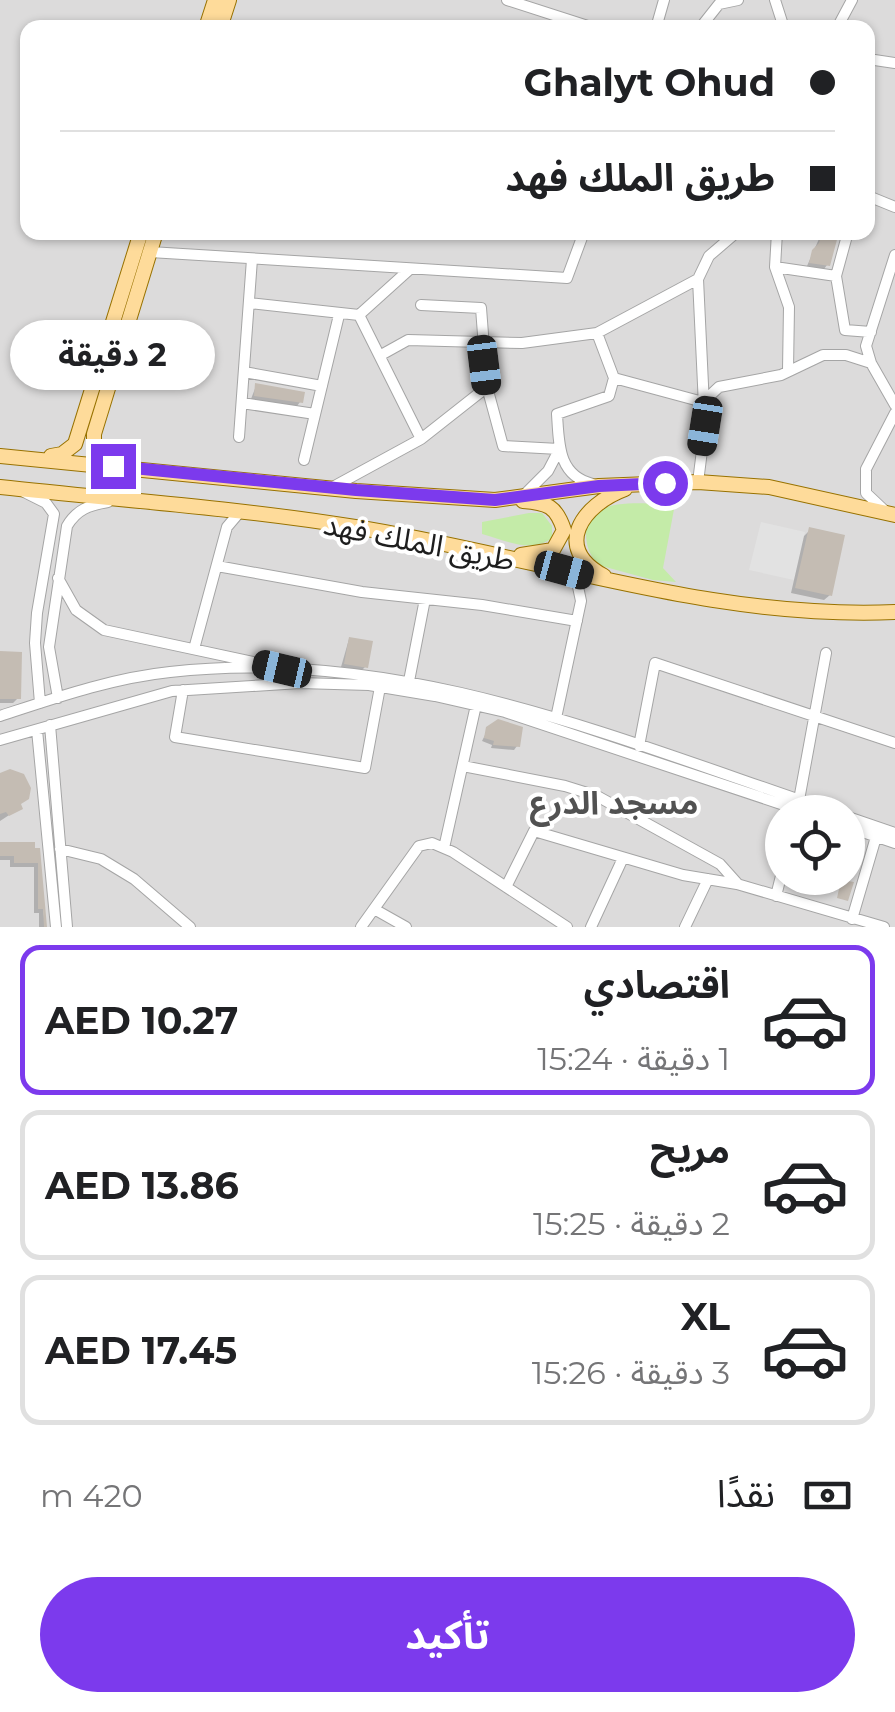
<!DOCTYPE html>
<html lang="ar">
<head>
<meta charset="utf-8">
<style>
  :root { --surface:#fff; --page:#f6f6f6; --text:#202124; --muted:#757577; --line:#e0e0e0; --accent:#7c3aed }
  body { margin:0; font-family:Montserrat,"Noto Sans Arabic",sans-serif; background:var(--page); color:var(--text); direction:rtl; height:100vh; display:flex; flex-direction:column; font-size:38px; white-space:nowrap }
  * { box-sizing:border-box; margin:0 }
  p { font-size:32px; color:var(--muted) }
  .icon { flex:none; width:55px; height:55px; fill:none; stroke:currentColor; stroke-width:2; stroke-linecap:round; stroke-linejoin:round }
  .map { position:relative; height:927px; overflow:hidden; direction:ltr }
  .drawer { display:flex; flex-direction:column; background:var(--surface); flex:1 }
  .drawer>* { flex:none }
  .guide { position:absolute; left:20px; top:20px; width:855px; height:220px; border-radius:20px; box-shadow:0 2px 8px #0004; direction:rtl; display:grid; align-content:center; height:220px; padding:0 40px; background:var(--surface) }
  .controls { position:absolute; left:765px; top:795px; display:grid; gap:20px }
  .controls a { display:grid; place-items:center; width:100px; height:100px; border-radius:50%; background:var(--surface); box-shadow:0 2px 8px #0004; font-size:50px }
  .end { position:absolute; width:45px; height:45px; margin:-22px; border:12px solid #7c3aed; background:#fff; box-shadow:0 0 0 5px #fff }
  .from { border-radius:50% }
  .bubble { position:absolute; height:70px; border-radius:35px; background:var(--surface); box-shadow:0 2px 8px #0004; font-size:32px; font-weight:700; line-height:70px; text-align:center; direction:rtl }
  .car { position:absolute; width:30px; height:60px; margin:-30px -15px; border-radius:12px; box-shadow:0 0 8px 2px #0007; background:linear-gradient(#222 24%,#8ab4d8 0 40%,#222 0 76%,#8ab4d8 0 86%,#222 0) }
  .guide b { display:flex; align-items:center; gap:35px; height:95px; font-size:38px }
  .guide b+b { border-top:2px solid var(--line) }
  .guide i { width:25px; height:25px; background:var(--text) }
  ul { padding:18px 0 0; list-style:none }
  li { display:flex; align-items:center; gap:30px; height:150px; margin:0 20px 15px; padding:0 20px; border:5px solid var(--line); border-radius:20px }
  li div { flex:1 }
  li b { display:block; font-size:38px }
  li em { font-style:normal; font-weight:700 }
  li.current { border-color:var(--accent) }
  li>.icon { width:90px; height:90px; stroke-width:1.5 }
  .pay { display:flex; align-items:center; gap:25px; height:110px; padding:0 40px; font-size:38px }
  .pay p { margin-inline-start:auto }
  .action { display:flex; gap:20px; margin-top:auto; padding:20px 40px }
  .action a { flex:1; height:115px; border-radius:60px; background:var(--accent); color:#fff; font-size:40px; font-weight:700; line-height:115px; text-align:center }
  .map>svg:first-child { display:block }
  .residential { fill:#dcdbdb; fill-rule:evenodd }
  .grass { fill:#c4eba8 }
  .parking { fill:#e2e2e2 }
  .shadow { fill:#0003 }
  .building { fill:#c4bcb3 }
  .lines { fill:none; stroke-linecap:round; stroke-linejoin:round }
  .minor-casing { stroke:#a5a5a5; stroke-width:12 }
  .major-casing { stroke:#987200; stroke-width:16 }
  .minor { stroke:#fff; stroke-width:10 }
  .major { stroke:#fedb9a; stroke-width:14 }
  .route { stroke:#7c3aed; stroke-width:12 }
  .labels { text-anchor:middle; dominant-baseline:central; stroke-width:8; stroke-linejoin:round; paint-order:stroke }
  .street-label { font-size:30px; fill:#1e1e1e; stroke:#fff }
  .neighbourhood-label { font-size:32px; font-weight:bold; fill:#515151; stroke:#fff }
</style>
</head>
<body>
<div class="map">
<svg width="895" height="927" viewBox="0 0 895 927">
  <rect width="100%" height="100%" fill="#efece4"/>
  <path class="residential" d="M0,0H895V927H0ZM28,28H868V232H28ZM782,812H848V878H782Z"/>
  <path class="grass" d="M675,504L663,568L676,582L653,580L598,565C591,557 586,546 586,535C584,493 649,505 675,504Z
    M529,513H542L552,526V538C530,554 505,540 482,534V522Z"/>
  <path class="parking" d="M761,522L805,532L794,580L749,570Z"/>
  <path class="shadow" d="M822,232H837L827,265L824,269L807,266Z
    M256,386L300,402L297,406L251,399Z
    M810,530L830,595L824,600L791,593L804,536Z
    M349,639L366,666L362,670L341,667Z
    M0,654L18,698L13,703H0Z
    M488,729L517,746L514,750L491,748L492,745L482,741Z
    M0,776L20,808L0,821Z
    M0,844L37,850L45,927H39V913H34V867H10V860H0Z"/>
  <path class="building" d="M822,232H839L830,266L809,263L812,250L819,243Z
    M255,383L305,392L303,403L254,396Z
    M809,527L845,535L832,596L795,588Z
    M349,637L373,641L368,668L344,664Z
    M0,651L22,652L21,699H0Z
    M498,719L523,727L520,747L493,745L494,741L484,738L486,727Z
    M10,769L24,774L31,788L29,799L21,804L23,809L9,816L6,812L0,814V773Z
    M0,842H35V848H40L47,927H44L43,909H38V863H14V856H0Z
    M841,880L854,882L848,901L837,898Z"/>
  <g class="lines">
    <g class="minor-casing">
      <path id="minor" d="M507,0L594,28
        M775,0L784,28
        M656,28L664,0
        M700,28L719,4L738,0
        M837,28L852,0
        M868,59L895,63
        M868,196L895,207
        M777,232L775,267L789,307L788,370
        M848,232L836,276L845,330L871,332
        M150,252L567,278L584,232
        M895,255L866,346L871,363L895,405
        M775,267L836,276
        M249,303L359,315L421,439
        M421,305L481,308L487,387L503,446L559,449
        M359,315L410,269
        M597,333L614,378L703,402L719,387L781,375L823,355H846L871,363
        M381,355L408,340L522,343L597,333L698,279
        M244,372L322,386
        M242,403L315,414
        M239,437L252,259
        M304,460L339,315
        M698,482L705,427L698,279L709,256L737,232
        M593,484C558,476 559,444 557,414L609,396L614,378
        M331,488L421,439L487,387
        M24,492L46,503L54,514L37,613L35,643L40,703
        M524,495L548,471L559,450
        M884,510L866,493V469L895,413
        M217,566L362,592L482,605L577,621
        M58,578L76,610L104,630L262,664
        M194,649L227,527L238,514
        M409,681L425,599
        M183,690L175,737L365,768L380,687
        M58,698L49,647L67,526C77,509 90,505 108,502
        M0,716C55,698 112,678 170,672C402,645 620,740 835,812
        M556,718L581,601L577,582L566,572
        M50,725L67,927
        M37,730L56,927
        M0,740L172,691L300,683L369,685L435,696L505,712L805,812
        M639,746L655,663L895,743
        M463,766L565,786L597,796L720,864L737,883
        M799,800L826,653
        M848,817L895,833
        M848,827L895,843
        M444,848L476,705
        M60,849L101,859L134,879L190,927
        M506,887L534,831L683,875L737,884L884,927
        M776,896L782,872
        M374,909L406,927
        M852,919L876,837
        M361,927L419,846L432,843L453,852L567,927
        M591,927L623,858
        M685,927L708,879"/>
    </g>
    <g class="major-casing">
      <path id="major" d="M206,28L215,0
        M220,28L229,0
        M0,456L356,491L495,500L599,486L698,482L769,487L895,515
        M51,456L62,454L75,444L141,232
        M113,466L94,446V434L156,232
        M0,487C118,500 238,508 355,527C537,556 709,620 895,612
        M521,555L553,550L564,530C556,506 548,503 523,501
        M604,576C552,548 582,505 625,489"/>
    </g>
    <use href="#minor" class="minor"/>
    <use href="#major" class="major"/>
  </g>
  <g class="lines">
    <path class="route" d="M113,466L356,490L495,500L599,486L665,483"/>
  </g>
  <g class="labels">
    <g class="street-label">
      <text transform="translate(419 542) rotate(11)">طريق الملك فهد</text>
    </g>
    <g class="neighbourhood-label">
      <text x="614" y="802">مسجد الدرع</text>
    </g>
  </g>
</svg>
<div class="controls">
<a><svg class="icon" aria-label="locate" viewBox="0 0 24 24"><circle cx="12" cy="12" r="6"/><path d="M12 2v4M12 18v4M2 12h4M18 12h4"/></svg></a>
</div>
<i class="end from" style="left:665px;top:483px"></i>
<i class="end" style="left:113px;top:466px"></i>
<div class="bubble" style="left:10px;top:320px;width:205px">2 دقيقة</div>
<i class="car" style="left:484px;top:365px;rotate:173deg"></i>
<i class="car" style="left:705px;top:426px;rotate:189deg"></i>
<i class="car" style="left:564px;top:570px;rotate:105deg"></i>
<i class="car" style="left:282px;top:669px;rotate:283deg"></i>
<div class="guide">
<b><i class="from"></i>Ghalyt Ohud</b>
<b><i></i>طريق الملك فهد</b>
</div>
</div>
<section class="drawer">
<ul>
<li class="current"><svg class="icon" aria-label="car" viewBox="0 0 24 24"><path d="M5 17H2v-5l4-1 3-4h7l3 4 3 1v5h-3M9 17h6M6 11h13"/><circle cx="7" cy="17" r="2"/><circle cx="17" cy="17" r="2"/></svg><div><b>اقتصادي</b><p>1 دقيقة · 15:24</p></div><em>AED 10.27</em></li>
<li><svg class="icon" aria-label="car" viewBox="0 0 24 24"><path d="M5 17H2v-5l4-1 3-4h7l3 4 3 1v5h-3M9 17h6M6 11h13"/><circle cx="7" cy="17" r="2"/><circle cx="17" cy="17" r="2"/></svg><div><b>مريح</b><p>2 دقيقة · 15:25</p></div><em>AED 13.86</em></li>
<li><svg class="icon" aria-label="car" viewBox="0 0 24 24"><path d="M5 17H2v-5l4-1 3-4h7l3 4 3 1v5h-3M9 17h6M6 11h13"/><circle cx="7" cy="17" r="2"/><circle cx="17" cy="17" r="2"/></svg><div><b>XL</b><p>3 دقيقة · 15:26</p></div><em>AED 17.45</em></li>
</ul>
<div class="pay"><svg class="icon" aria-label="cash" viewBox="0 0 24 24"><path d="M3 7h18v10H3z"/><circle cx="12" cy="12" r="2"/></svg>نقدًا<p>420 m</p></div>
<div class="action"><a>تأكيد</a></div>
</section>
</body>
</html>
